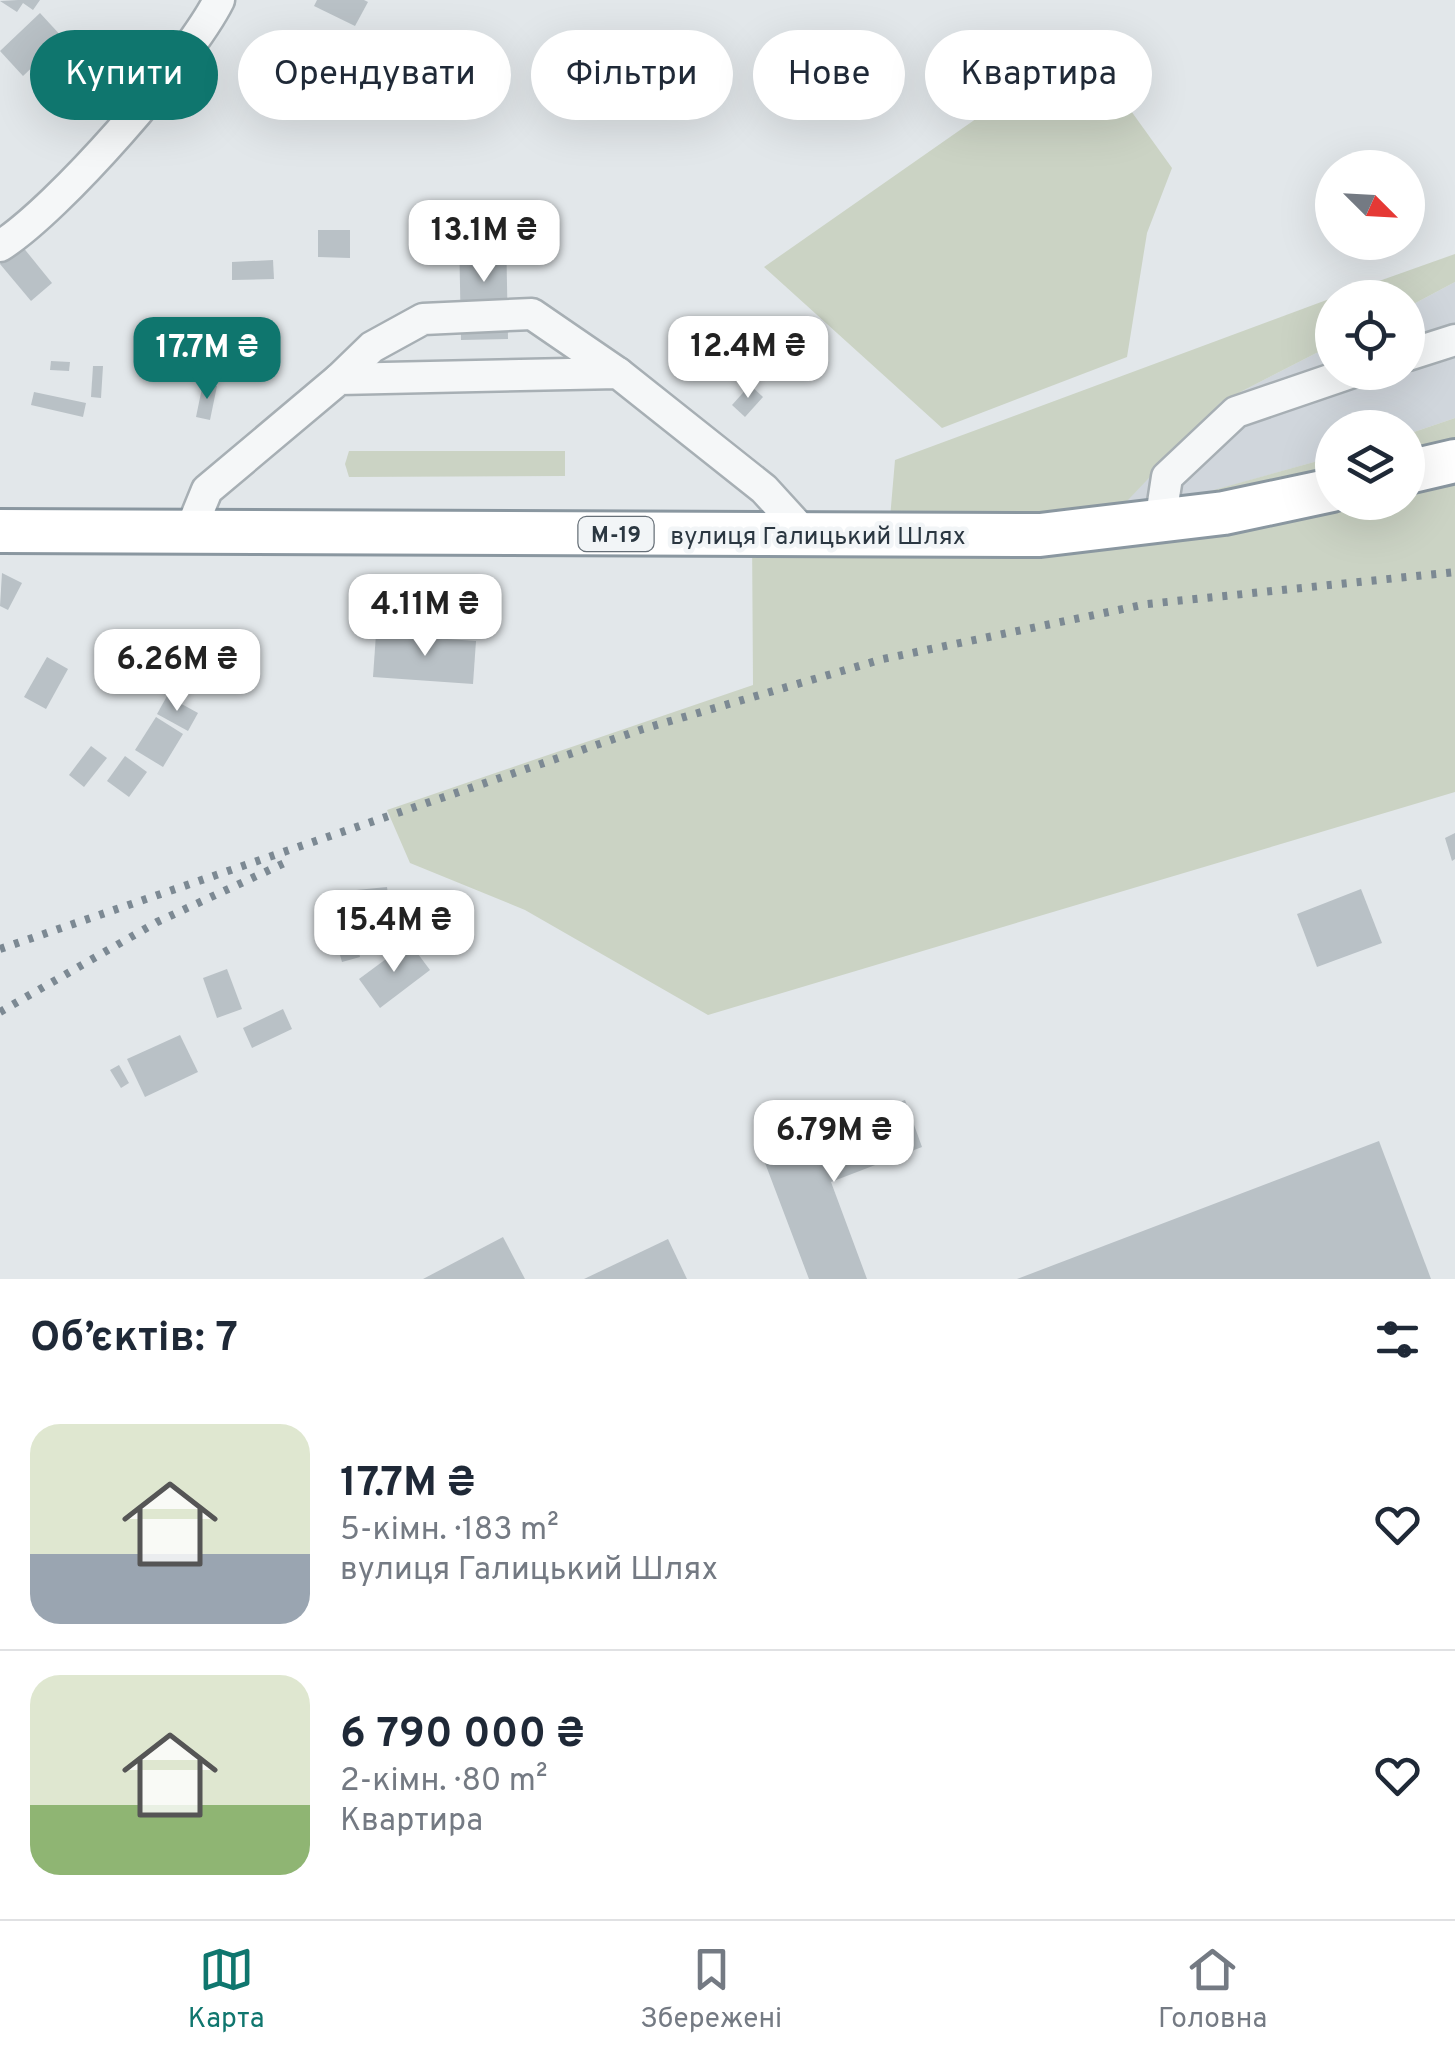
<!DOCTYPE html>
<html lang="uk">
<meta charset="utf-8">
<style>
:root{--surface:#fff;--page:#f2f2f3;--text:#1f2937;--muted:#747a83;--line:#e0e1e3;--accent:#0f766e}
body{margin:0;font-family:Overpass,sans-serif;background:var(--page);color:var(--text);height:100vh;display:flex;flex-direction:column;font-size:38px;white-space:nowrap}
*{box-sizing:border-box;margin:0}
p{font-size:32px;color:var(--muted)}
.icon{flex:none;width:55px;height:55px;fill:none;stroke:currentColor;stroke-width:2;stroke-linecap:round;stroke-linejoin:round}
.map{position:relative;height:1279px;overflow:hidden}
.sheet{display:flex;flex-direction:column;background:var(--surface);flex:1}
.sheet>*{flex:none}
.banner{position:absolute;left:30px;top:30px;width:1395px;height:90px;display:flex;gap:20px}
.needle{width:65px;rotate:114deg}
.controls{position:absolute;left:1315px;top:150px;display:grid;gap:20px}
.controls a{display:grid;place-items:center;width:110px;height:110px;border-radius:50%;background:var(--surface);box-shadow:0 10px 40px #0002;font-size:50px}
.price{position:absolute;translate:-50% -85px;padding:0 22px;border-radius:20px;background:#fff;color:#222;font-size:32px;line-height:65px;filter:drop-shadow(0 2px 5px #0008)}
.price::after{content:'';position:absolute;left:50%;top:60px;width:30px;height:22px;margin-left:-15px;background:inherit;clip-path:polygon(0 0,100% 0,50% 100%)}
.price.selected{background:var(--accent);color:#fff}
ul{padding:0;list-style:none}
li{display:flex;align-items:center;gap:30px;height:250px;padding:0 30px}
li+li{border-top:2px solid var(--line)}
li span{display:grid;place-items:center;flex:none;width:280px;height:200px;border-radius:30px;color:#555}
li>.icon{margin-inline-start:auto}
span .icon{width:120px;height:120px;fill:#fffc;stroke-width:1}
li b{font-size:42px}
h2{display:flex;justify-content:space-between;align-items:center;height:120px;padding:0 30px;font-size:42px}
.chip{padding:0 35px;border-radius:45px;background:var(--surface);box-shadow:0 10px 40px #0002;font-size:35px;line-height:90px}
.chip.selected{background:var(--accent);color:#fff}
.menu{display:flex;justify-content:space-around;align-items:center;height:140px;border-top:2px solid var(--line);background:var(--surface);font-size:28px;color:var(--muted)}
.menu a{display:grid;justify-items:center;gap:5px}
.menu .selected{color:var(--accent)}
.map>svg:first-child{display:block}
</style>
<div class="map">
<svg width="1455" height="1279" viewBox="0 0 1455 1279">
<rect width="100%" height="100%" fill="#e2e7ea"/>
<polygon fill="#d0d6dc" points="1455,282 1455,418 1408,434 1408,428 1332,428 1332,457 1108,520 1221,402 1332,345 1332,372 1408,372 1408,307"/>
<g fill="#cbd3c4">
<polygon points="1083,44 1172,168 1147,233 1127,357 942,428 764,267"/>
<polygon points="1455,254 1455,282 1408,307 1408,298 1334,297"/>
<polygon points="1332,298 1332,345 1221,402 1110,519 1332,457 1332,502 1408,502 1408,434 1455,418 1455,792 708,1015 525,910 410,863 387,810 753,685 752,533 889,530 895,460"/>
<polygon points="349,451 565,451 565,476 349,477 345,464"/>
</g>
<g fill="#b9c1c6">
<polygon points="18,0 40,0 33,10 23,3 17,12 0,1"/>
<polygon points="317,0 364,0 368,2 355,26 314,6"/>
<polygon points="40,13 63,38 23,76 0,51"/>
<polygon points="71,66 84,75 67,101 53,92"/>
<polygon points="101,72 118,84 94,116 78,103"/>
<polygon points="318,230 350,230 350,258 318,257"/>
<polygon points="506,230 508,339 461,340 459,231"/>
<polygon points="22,246 52,283 31,301 0,264"/>
<polygon points="273,260 274,279 232,280 232,262"/>
<polygon points="208,342 231,342 231,369 208,368"/>
<polygon points="694,342 702,350 692,361 683,354"/>
<polygon points="51,361 70,362 69,371 50,370"/>
<polygon points="93,366 103,366 101,398 91,397"/>
<polygon points="203,383 217,386 210,420 196,417"/>
<polygon points="750,385 763,397 745,417 732,405"/>
<polygon points="34,392 86,403 83,417 31,405"/>
<polygon points="2,573 22,583 8,610 0,606"/>
<polygon points="376,634 476,641 473,684 373,677"/>
<polygon points="47,657 68,669 46,709 24,697"/>
<polygon points="167,696 198,713 188,731 157,714"/>
<polygon points="156,717 183,734 163,767 135,750"/>
<polygon points="91,746 107,758 84,787 69,775"/>
<polygon points="125,756 147,772 129,797 107,781"/>
<polygon points="1455,833 1455,859 1452,861 1445,838"/>
<polygon points="387,887 391,921 340,927 336,892"/>
<polygon points="1361,889 1382,943 1317,967 1297,914"/>
<polygon points="353,928 360,957 342,962 334,934"/>
<polygon points="409,942 430,970 380,1008 359,979"/>
<polygon points="227,969 242,1009 217,1018 203,978"/>
<polygon points="283,1009 292,1029 252,1048 243,1028"/>
<polygon points="180,1035 198,1072 145,1097 127,1059"/>
<polygon points="119,1065 129,1083 121,1088 110,1070"/>
<polygon points="905,1100 922,1147 831,1182 867,1279 809,1279 762,1155"/>
<polygon points="1379,1141 1431,1279 1017,1279"/>
<polygon points="503,1237 525,1279 423,1279"/>
<polygon points="668,1239 687,1279 584,1279"/>
</g>
<g fill="none" stroke-linecap="round" stroke-linejoin="round">
<g stroke="#a7afb4" stroke-width="35">
<g id="minor">
<path d="M0,246c57,-35 189,-186 219,-246"/>
<polyline points="1408,355 1455,340"/>
<polyline points="339,379 372,347 423,319 532,314 618,373"/>
<polyline points="1160,523 1167,477 1236,412 1353,372"/>
<polyline points="191,529 207,490 339,379 618,373 764,489 807,536"/>
</g>
</g>
<g stroke="#8a97a0" stroke-width="48">
<g id="highway">
<polyline points="1408,472 1455,461"/>
<polyline points="0,531 1040,535 1224,513 1332,490"/>
</g>
</g>
<use href="#minor" stroke="#f5f7f8" stroke-width="30"/>
<use href="#highway" stroke="#fff" stroke-width="42"/>
<g stroke="#7c8993" stroke-width="8" stroke-dasharray="5 10" stroke-linecap="butt">
<polyline points="0,949 643,729 883,659 1147,604 1455,572"/>
<polyline points="0,1012 157,922 291,860"/>
</g>
</g>
<g text-anchor="middle" stroke-width="9" stroke-linejoin="round" paint-order="stroke">
<rect fill="#f2f5f7" stroke="#677078" stroke-width="2.5" x="578.5" y="517" width="75" height="34" rx="8"/>
<g font-size="22" font-weight="bold" fill="#2b3741">
<text x="616" y="542">М-19</text>
</g>
<g font-size="25" fill="#2b3741" stroke="#f2f5f7">
<text x="818" y="544">вулиця Галицький Шлях</text>
</g>
</g>
</svg>
<div class="controls">
<a><svg class="needle" viewBox="-14 -14 28 28"><path d="M0-13l5 13h-10z" fill="#e53935"/><path d="M0 13l5-13h-10z" fill="#747a83"/></svg></a>
<a><svg class="icon" aria-label="locate" viewBox="0 0 24 24"><circle cx="12" cy="12" r="6"/><path d="M12 2v4M12 18v4M2 12h4M18 12h4"/></svg></a>
<a><svg class="icon" aria-label="layers" viewBox="0 0 24 24"><path d="M12 4l9 5-9 5-9-5zM3 14l9 5 9-5"/></svg></a>
</div>
<b class="price" style="left:484px;top:285px">13.1M ₴</b>
<b class="price" style="left:748px;top:401px">12.4M ₴</b>
<b class="price selected" style="left:207px;top:402px">17.7M ₴</b>
<b class="price" style="left:425px;top:659px">4.11M ₴</b>
<b class="price" style="left:177px;top:714px">6.26M ₴</b>
<b class="price" style="left:394px;top:975px">15.4M ₴</b>
<b class="price" style="left:834px;top:1185px">6.79M ₴</b>
<div class="banner">
<a class="chip selected">Купити</a>
<a class="chip">Орендувати</a>
<a class="chip">Фільтри</a>
<a class="chip">Нове</a>
<a class="chip">Квартира</a>
</div>
</div>
<section class="sheet">
<h2>Об’єктів: 7<svg class="icon" aria-label="filters" viewBox="0 0 24 24"><path d="M4 7h16M4 17h16"/><circle cx="9" cy="7" r="2"/><circle cx="15" cy="17" r="2"/></svg></h2>
<ul>
<li><span style="background:linear-gradient(#dfe7d0 65%,#9aa5b1 0)"><svg class="icon" aria-label="home" viewBox="0 0 24 24"><path d="M3 11l9-7 9 7M6 9v11h12V9"/></svg></span><div><b>17.7M ₴</b><p>5-кімн. · 183 m²</p><p>вулиця Галицький Шлях</p></div><svg class="icon" aria-label="heart" viewBox="0 0 24 24"><path d="M12 20l-8-8c-3-5 5-10 8-4 3-6 11-1 8 4z"/></svg></li>
<li><span style="background:linear-gradient(#dfe7d0 65%,#8fb573 0)"><svg class="icon" aria-label="home" viewBox="0 0 24 24"><path d="M3 11l9-7 9 7M6 9v11h12V9"/></svg></span><div><b>6 790 000 ₴</b><p>2-кімн. · 80 m²</p><p>Квартира</p></div><svg class="icon" aria-label="heart" viewBox="0 0 24 24"><path d="M12 20l-8-8c-3-5 5-10 8-4 3-6 11-1 8 4z"/></svg></li>
</ul>
</section>
<nav class="menu">
<a class="selected"><svg class="icon" aria-label="map" viewBox="0 0 24 24"><path d="M3 6l6-2 6 2 6-2v14l-6 2-6-2-6 2zM9 4v14M15 6v14"/></svg>Карта</a>
<a><svg class="icon" aria-label="saved" viewBox="0 0 24 24"><path d="M7 4h10v16l-5-4-5 4z"/></svg>Збережені</a>
<a><svg class="icon" aria-label="home" viewBox="0 0 24 24"><path d="M3 11l9-7 9 7M6 9v11h12V9"/></svg>Головна</a>
</nav>
